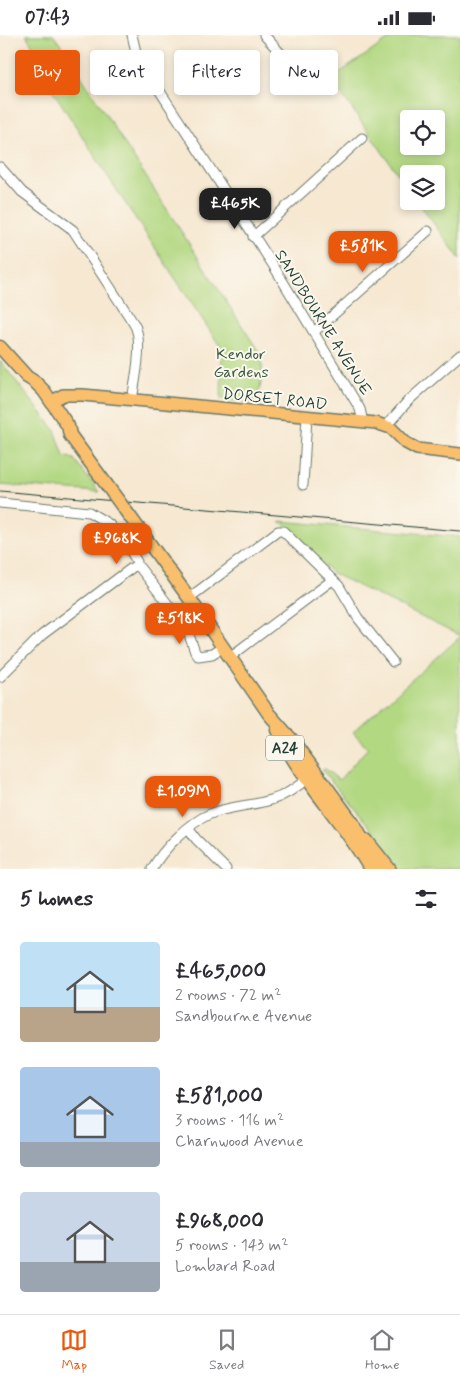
<!DOCTYPE html>
<meta charset="utf-8">
<style>
:root{--surface:#fff;--page:#f2f2f3;--text:#2b2b33;--muted:#7c7c81;--line:#e1e1e2;--accent:#ea580c}
body{margin:0;font-family:Mynerve,sans-serif;background:var(--page);color:var(--text);height:100vh;display:flex;flex-direction:column;font-size:19px;white-space:nowrap}
*{box-sizing:border-box;margin:0}
p{font-size:16px;color:var(--muted)}
.icon{flex:none;width:28px;height:28px;fill:none;stroke:currentColor;stroke-width:2;stroke-linecap:round;stroke-linejoin:round}
.map{position:relative;height:834px;overflow:hidden}
.drawer{display:flex;flex-direction:column;background:var(--surface);flex:1}
.drawer>*{flex:none}
.guide{position:absolute;left:15px;top:15px;width:430px;height:45px;display:flex;gap:10px}
.buttons{position:absolute;left:400px;top:75px;display:grid;gap:10px}
.buttons a{display:grid;place-items:center;width:45px;height:45px;border-radius:5px;background:var(--surface);box-shadow:0 2px 8px #0003;font-size:25px}
.price{position:absolute;translate:-50% -42px;padding:0 11px;border-radius:10px;background:var(--accent);color:#fff;font-size:16px;line-height:32px;filter:drop-shadow(0 1px 2px #0008)}
.price::after{content:'';position:absolute;left:50%;top:30px;width:15px;height:11px;margin-left:-8px;background:inherit;clip-path:polygon(0 0,100% 0,50% 100%)}
.price.on{background:#222;color:#fff}
ul{padding:0;list-style:none}
li{display:flex;align-items:center;gap:15px;height:125px;padding:0 20px}
li span{display:grid;place-items:center;flex:none;width:140px;height:100px;border-radius:5px;color:#555}
li>.icon{margin-inline-start:auto}
span .icon{width:60px;height:60px;fill:#fffc;stroke-width:1}
li b{font-size:21px}
h2{display:flex;justify-content:space-between;align-items:center;height:60px;padding:0 20px;font-size:21px}
.tag{padding:0 18px;border-radius:5px;background:var(--surface);box-shadow:0 2px 8px #0003;font-size:18px;line-height:45px}
.tag.on{background:var(--accent);color:#fff}
.status{display:flex;justify-content:space-between;align-items:center;height:35px;padding:0 25px;background:var(--surface);direction:ltr}
.status svg{height:14px;fill:currentColor}
.menu{display:flex;justify-content:space-around;align-items:center;height:70px;border-top:1px solid var(--line);background:var(--surface);font-size:14px;color:var(--muted)}
.menu a{display:grid;justify-items:center;gap:2px}
.menu .on{color:var(--accent)}
.map>svg:first-child{display:block}
</style>
<div class="status"><b>07:43</b><svg viewBox="0 0 49 12"><path d="M0 12V9h3v3zM5 12V6h3v6zM10 12V3h3v9zM15 12V0h3v12zM26 1h20v11H26zM47 4h2v5h-2z"/></svg></div>
<div class="map">
<svg width="460" height="834" viewBox="0 0 460 834">
<rect width="100%" height="100%" fill="#fbf7ec"/>
<filter id="ink" filterUnits="userSpaceOnUse"><feTurbulence type="fractalNoise" baseFrequency=".02" numOctaves="2"/><feDisplacementMap in="SourceGraphic" scale="10" xChannelSelector="R" yChannelSelector="G"/><feConvolveMatrix kernelMatrix="1 2 1 2 8 2 1 2 1" color-interpolation-filters="sRGB"/></filter>
<filter id="wash" filterUnits="userSpaceOnUse"><feTurbulence type="fractalNoise" baseFrequency=".0096" numOctaves="4" result="noise"/><feDisplacementMap in="SourceGraphic" scale="20" xChannelSelector="R" yChannelSelector="G"/><feGaussianBlur stdDeviation="1.12" result="paint"/><feColorMatrix in="noise" values="0 0 0 0 0 0 0 0 0 0 0 0 0 0 0 0 0 1.4 0 .05"/><feComposite in="paint" operator="in"/></filter>
<g filter="url(#wash)">
<rect width="100%" height="100%" fill="#f6e8d1"/>
<g fill="#b2d882" stroke="#688a5b" fill-rule="evenodd">
<path d="M26,0h27l8,10 198,307c7,15 1,35 -2,51l-36,-4 1,-50 -102,-154 -81,-126 6,-4z"/>
<path d="M395,0h65v224l-43,-58h19v-27h-27v16l-61,-87 -19,-23zM409,84h27v27h-27z"/>
<polygon points="0,326 55,395 64,421 74,424 99,457 0,450"/>
<polygon points="280,486 460,502 460,601 332,538"/>
<polygon points="460,602 460,834 401,834 374,797 322,735 324,733 339,745 368,713 353,697"/>
</g>
</g>
<g filter="url(#ink)">
<g fill="none" stroke-linecap="round" stroke-linejoin="round">
<g stroke="#6a796b" stroke-width="11">
<g id="minor">
<polyline points="132,0 137,21 273,230 360,374 363,387"/>
<polyline points="264,0 294,33 322,53"/>
<path d="M0,132l22,25 51,38 61,94c10,16 1,57 -2,76"/>
<polyline points="253,202 362,103"/>
<polyline points="314,297 428,196"/>
<polyline points="386,391 408,366 460,320"/>
<polyline points="303,450 307,382"/>
<polyline points="0,468 89,477 109,489 132,518 137,527 137,531"/>
<polyline points="137,531 140,533 187,594 195,617 198,621 212,619 223,612"/>
<polyline points="189,563 278,496 283,496 339,551 358,583 393,627"/>
<polyline points="230,622 331,546"/>
<polyline points="0,642 42,600 133,532 137,531"/>
<polyline points="189,794 196,804 226,834"/>
<path d="M152,834c11,-20 37,-46 58,-55 19,-8 41,-8 61,-14 14,-4 28,-14 39,-24"/>
</g>
</g>
<g stroke="#6a796b" stroke-width="14">
<g id="major">
<polyline points="51,367 63,360 83,360 376,388 391,393 406,408 417,414 460,419"/>
<polyline points="367,805 390,834"/>
</g>
</g>
<g stroke="#6a796b" stroke-width="15">
<g id="highway">
<polyline points="0,312 27,342 35,347 44,356 68,391 70,400 106,449"/>
<polyline points="128,479 189,563 269,679 292,705 353,788 380,834"/>
<path d="M277,695c24,51 66,90 93,139"/>
</g>
</g>
<use href="#minor" stroke="#fff" stroke-width="9"/>
<use href="#major" stroke="#f9bf6d" stroke-width="11"/>
<use href="#highway" stroke="#f9bf6d" stroke-width="12"/>
<polyline stroke="#1f3d34" stroke-width="1" points="0,456 460,496"/>
<g stroke="#6a796b" stroke-width="15" stroke-linecap="butt">
<polyline id="highway-bridge" points="106,449 128,479"/>
</g>
<use href="#highway-bridge" stroke="#f9bf6d" stroke-width="12"/>
</g>
</g>
<g text-anchor="middle" stroke-width="4" stroke-linejoin="round" paint-order="stroke">
<rect fill="#fbf7ec" stroke="#61756b" stroke-width="1" x="266" y="700.5" width="38" height="25" rx="4"/>
<g font-size="15" font-weight="bold" fill="#1f3d34">
<text x="285" y="718">A24</text>
</g>
<g font-size="16" fill="#1f3d34" stroke="#fbf7ec">
<text transform="translate(324 287) rotate(58)" y="6">SANDBOURNE AVENUE</text>
<text transform="translate(275 363) rotate(6)" y="6">DORSET ROAD</text>
</g>
<g font-size="16" fill="#3c5c44" stroke="#fbf7ec">
<text x="241" y="324">Kendor<tspan x="241" dy="18">Gardens</tspan></text>
</g>
</g>
</svg>
<div class="buttons">
<a><svg class="icon" aria-label="locate" viewBox="0 0 24 24"><circle cx="12" cy="12" r="6"/><path d="M12 2v4M12 18v4M2 12h4M18 12h4"/></svg></a>
<a><svg class="icon" aria-label="layers" viewBox="0 0 24 24"><path d="M12 4l9 5-9 5-9-5zM3 14l9 5 9-5"/></svg></a>
</div>
<b class="price on" style="left:235px;top:195px">£465K</b>
<b class="price" style="left:363px;top:238px">£581K</b>
<b class="price" style="left:117px;top:530px">£968K</b>
<b class="price" style="left:180px;top:610px">£518K</b>
<b class="price" style="left:183px;top:783px">£1.09M</b>
<div class="guide">
<a class="tag on">Buy</a>
<a class="tag">Rent</a>
<a class="tag">Filters</a>
<a class="tag">New</a>
</div>
</div>
<section class="drawer">
<h2>5 homes<svg class="icon" aria-label="filters" viewBox="0 0 24 24"><path d="M4 7h16M4 17h16"/><circle cx="9" cy="7" r="2"/><circle cx="15" cy="17" r="2"/></svg></h2>
<ul>
<li><span style="background:linear-gradient(#bfe0f5 65%,#b9a48a 0)"><svg class="icon" aria-label="home" viewBox="0 0 24 24"><path d="M3 11l9-7 9 7M6 9v11h12V9"/></svg></span><div><b>£465,000</b><p>2 rooms · 72 m²</p><p>Sandbourne Avenue</p></div></li>
<li><span style="background:linear-gradient(#a9c7e8 75%,#9aa5b1 0)"><svg class="icon" aria-label="home" viewBox="0 0 24 24"><path d="M3 11l9-7 9 7M6 9v11h12V9"/></svg></span><div><b>£581,000</b><p>3 rooms · 116 m²</p><p>Charnwood Avenue</p></div></li>
<li><span style="background:linear-gradient(#c9d6e8 70%,#9aa5b1 0)"><svg class="icon" aria-label="home" viewBox="0 0 24 24"><path d="M3 11l9-7 9 7M6 9v11h12V9"/></svg></span><div><b>£968,000</b><p>5 rooms · 143 m²</p><p>Lombard Road</p></div></li>
</ul>
</section>
<nav class="menu">
<a class="on"><svg class="icon" aria-label="map" viewBox="0 0 24 24"><path d="M3 6l6-2 6 2 6-2v14l-6 2-6-2-6 2zM9 4v14M15 6v14"/></svg>Map</a>
<a><svg class="icon" aria-label="saved" viewBox="0 0 24 24"><path d="M7 4h10v16l-5-4-5 4z"/></svg>Saved</a>
<a><svg class="icon" aria-label="home" viewBox="0 0 24 24"><path d="M3 11l9-7 9 7M6 9v11h12V9"/></svg>Home</a>
</nav>
